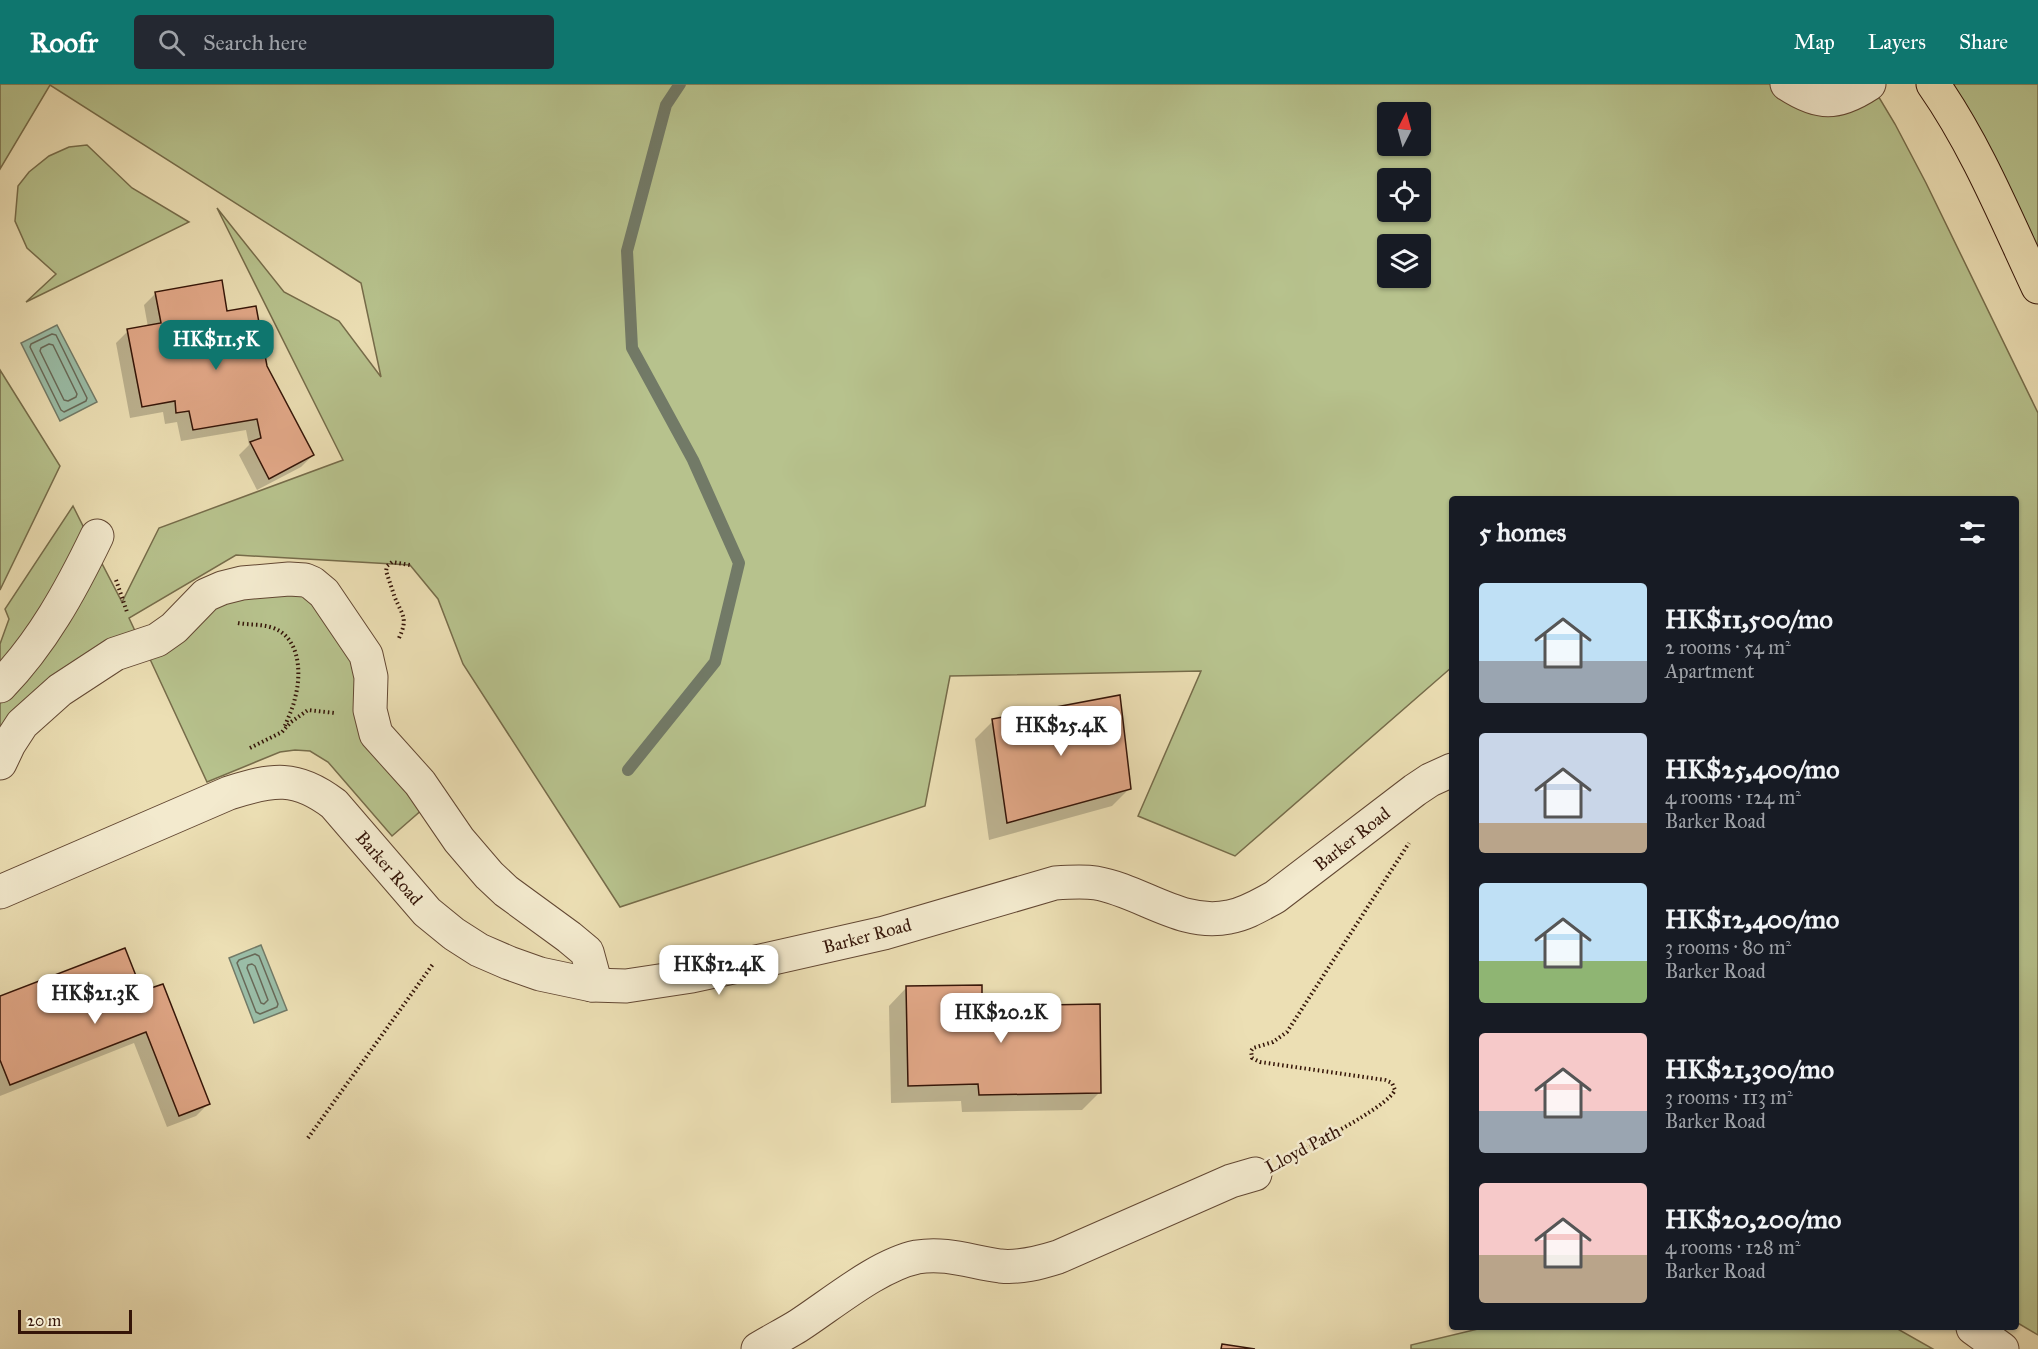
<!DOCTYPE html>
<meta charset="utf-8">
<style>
:root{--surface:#171b24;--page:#242831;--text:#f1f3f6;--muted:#9ea1a6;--accent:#0f766e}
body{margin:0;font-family:"IM FELL Great Primer",serif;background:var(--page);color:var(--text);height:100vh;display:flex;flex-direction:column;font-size:22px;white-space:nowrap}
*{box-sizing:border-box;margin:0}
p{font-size:20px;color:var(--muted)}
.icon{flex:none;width:33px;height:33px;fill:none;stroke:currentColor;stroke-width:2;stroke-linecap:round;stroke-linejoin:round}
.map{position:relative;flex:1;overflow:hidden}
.side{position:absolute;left:1449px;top:412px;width:570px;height:834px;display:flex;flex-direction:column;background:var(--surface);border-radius:6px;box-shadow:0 2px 4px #0004}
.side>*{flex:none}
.needle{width:39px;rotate:6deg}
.buttons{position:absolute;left:1377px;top:18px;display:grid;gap:12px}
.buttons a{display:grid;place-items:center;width:54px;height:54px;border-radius:6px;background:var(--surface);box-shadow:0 2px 4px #0004;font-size:30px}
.scale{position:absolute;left:18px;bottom:15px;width:114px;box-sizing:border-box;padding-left:6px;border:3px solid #351508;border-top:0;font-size:16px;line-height:21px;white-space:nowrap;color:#351508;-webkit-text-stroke:4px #f3eace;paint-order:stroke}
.price{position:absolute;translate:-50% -51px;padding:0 14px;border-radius:12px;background:#fff;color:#222;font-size:20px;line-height:39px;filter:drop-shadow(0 2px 3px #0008)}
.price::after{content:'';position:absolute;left:50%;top:36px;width:18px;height:14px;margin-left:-9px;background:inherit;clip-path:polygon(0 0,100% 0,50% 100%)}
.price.current{background:var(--accent);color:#fff}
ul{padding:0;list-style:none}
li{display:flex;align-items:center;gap:18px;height:150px;padding:0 30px}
li span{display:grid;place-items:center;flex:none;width:168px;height:120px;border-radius:6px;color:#555}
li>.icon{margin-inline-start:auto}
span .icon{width:72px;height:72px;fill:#fffc;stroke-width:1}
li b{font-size:26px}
h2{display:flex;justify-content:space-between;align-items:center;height:72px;padding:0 30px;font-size:26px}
header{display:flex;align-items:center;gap:36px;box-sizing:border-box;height:84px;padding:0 30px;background:var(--accent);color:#fff}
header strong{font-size:28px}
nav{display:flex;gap:33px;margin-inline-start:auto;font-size:21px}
.search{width:420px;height:54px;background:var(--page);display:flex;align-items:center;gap:15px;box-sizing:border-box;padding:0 21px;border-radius:6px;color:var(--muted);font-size:22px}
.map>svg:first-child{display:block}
</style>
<header>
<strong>Roofr</strong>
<div class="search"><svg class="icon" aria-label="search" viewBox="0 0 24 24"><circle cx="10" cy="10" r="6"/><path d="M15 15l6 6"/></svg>Search here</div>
<nav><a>Map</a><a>Layers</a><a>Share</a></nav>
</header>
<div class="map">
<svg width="2038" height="1265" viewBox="0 0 2038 1265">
<rect width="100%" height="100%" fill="#ecdfb4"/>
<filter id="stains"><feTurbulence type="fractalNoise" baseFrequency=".00333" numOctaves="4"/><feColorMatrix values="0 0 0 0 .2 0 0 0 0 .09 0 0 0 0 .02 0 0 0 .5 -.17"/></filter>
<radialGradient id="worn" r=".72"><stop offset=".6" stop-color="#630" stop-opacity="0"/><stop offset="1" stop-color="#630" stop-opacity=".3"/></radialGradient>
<g fill="#b7c28d" stroke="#766c4a" stroke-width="1.5" fill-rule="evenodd">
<path d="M0,0h1871l24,40 31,59 112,230v922l-22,-13v-822h-564v167l-217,189 -97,-40 63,-145 -251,5 -25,130 -305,101 -157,-243 -25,-65 -28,-34 -174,-10 -107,63 7,15 -136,103v-35l98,-145 24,46 37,-74 184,-68 -126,-252 67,84 55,29 42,56 -20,-94 -311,-198 -50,84zM1388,28h32v34h-32zM1388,94h32v34h-32zM1388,160h32v34h-32z"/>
<polygon points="1947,0 2038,0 2038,180"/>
<polygon points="87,61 132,104 189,138 26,218 56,190 27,164 15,137 18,102 29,88 49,72 69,63"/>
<polygon points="0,286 60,382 0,506"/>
<polygon points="73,422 87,450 0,590 0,560 9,535 5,525"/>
<polygon points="273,507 312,512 358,580 424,724 392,752 328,678 310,667 295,666 280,668 207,698 149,573 214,517"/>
<polygon points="1482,1244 1896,1244 1933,1265 1411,1265 1411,1261"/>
</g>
<g fill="#9abda7" stroke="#727a67" stroke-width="1.5">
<polygon points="57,241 97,318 60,337 21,259"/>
<polygon points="261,861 287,926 254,939 229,874"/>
</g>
<g fill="#0003">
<polygon points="156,209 226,229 266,283 313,371 301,383 257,406 239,371 249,361 246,346 181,357 177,338 165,340 163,328 130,334 116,259 128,247 148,243 144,221"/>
<polygon points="993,637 1130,704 1112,722 989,756 975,655"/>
<polygon points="906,904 981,924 1100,1008 1082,1026 962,1028 961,1017 891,1019 889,922"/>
<polygon points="141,909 208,1020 196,1032 167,1043 134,959 0,1012 0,914"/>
</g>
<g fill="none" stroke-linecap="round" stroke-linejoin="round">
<g stroke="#686958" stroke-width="1.5">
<polygon points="52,250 56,251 87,314 86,317 64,328 61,326 30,263 31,260"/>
<polygon points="49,260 53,261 77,310 76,313 68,317 64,316 40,267 41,264"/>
<polygon points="255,870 259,872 278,920 277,923 260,930 256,928 237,879 239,876"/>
<polygon points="252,880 255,882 268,916 264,920 261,919 247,884 248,881"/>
</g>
<polyline stroke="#727a67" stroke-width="12" points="628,686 715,578 739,479 693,376 632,264 627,167 666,21 680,0"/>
</g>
<g fill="#e2a888" stroke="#351508" stroke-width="1.5">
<polygon points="222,196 227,227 256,222 267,282 314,371 269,395 250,358 261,354 257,335 193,346 189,327 176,329 175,317 142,323 127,245 161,239 155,208"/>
<polygon points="1120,611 1131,705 1007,739 992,635"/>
<polygon points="125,864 142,907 163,900 210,1020 179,1032 146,948 10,1001 0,976 0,912"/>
<polygon points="982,901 982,922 1100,920 1101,1009 979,1011 978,1000 908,1002 906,902"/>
<polygon points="1222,1260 1255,1265 1221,1265"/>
</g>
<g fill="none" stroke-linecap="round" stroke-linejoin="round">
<g stroke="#634833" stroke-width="35">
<g id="minor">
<path d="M1787,0c32,21 50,21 82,0"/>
<path d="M0,602c42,-43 71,-96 97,-150"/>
<polyline points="0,679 9,660 22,640 60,606 115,570 157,556 174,544 206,511 222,504 242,499 289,495 305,496 312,499 324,509 366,571 371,593 370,626 376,650 420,699 459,756 489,791 506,807 569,853 587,868 593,890 592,901"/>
<path d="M0,808l229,-99c44,-14 67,-18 105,11l93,108 27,22 25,16 30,13 31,11 52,11 34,1 66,-10 46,-10 146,-33 171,-50c14,-1 28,-2 41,0 46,8 85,44 133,34 17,-3 31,-12 46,-20l140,-107 15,-10 22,-10"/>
<polyline points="1973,1244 2002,1265"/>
<path d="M758,1265c13,-8 27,-15 40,-23 34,-22 80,-61 119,-69 29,-5 54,5 83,9 20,2 39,-3 58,-9l173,-76 24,-7"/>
</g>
</g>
<g stroke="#351508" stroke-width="35">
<path id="major" d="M1933,0c44,63 73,135 105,203"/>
</g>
<g stroke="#351508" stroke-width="4" stroke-dasharray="1.5 3" stroke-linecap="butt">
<polyline points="116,496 127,528"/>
<path d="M238,539c11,2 22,1 32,4 30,8 32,46 25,71 -2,10 -7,20 -11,30"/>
<path d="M399,554c9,-19 4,-22 -4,-40 -3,-9 -6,-18 -9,-27l1,-5 5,-4 18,3"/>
<polyline points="250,664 282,648 291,638 308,626 335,629"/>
<polyline points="308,1054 433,880"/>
<path d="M1286,1075c21,-12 101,-51 109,-69l-3,-7 -7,-3 -125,-18 -8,-4 -1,-7 2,-3 20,-6 14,-10 122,-189"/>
</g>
<use href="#minor" stroke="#f3eace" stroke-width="33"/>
<use href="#major" stroke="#ecdfb4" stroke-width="33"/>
</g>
<g text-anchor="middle" stroke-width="5" stroke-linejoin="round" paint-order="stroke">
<g font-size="18" fill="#351508" stroke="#f3eace">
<text transform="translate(1352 755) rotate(-38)" y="6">Barker Road</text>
<text transform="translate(389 784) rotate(49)" y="6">Barker Road</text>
<text transform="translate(867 852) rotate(-15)" y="6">Barker Road</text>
<text transform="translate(1303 1065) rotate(-28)" y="6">Lloyd Path</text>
</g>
</g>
<rect width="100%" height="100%" filter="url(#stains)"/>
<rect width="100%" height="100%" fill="url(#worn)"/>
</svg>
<div class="buttons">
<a><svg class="needle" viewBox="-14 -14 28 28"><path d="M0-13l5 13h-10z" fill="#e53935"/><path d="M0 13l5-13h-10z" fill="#9ea1a6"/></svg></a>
<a><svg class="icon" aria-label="locate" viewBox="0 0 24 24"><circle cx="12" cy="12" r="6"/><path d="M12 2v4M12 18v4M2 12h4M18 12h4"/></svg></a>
<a><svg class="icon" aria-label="layers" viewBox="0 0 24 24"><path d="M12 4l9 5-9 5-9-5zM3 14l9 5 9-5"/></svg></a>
</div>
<div class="scale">20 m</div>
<b class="price current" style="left:216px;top:287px">HK$11.5K</b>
<b class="price" style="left:1061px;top:673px">HK$25.4K</b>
<b class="price" style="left:719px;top:912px">HK$12.4K</b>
<b class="price" style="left:95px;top:941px">HK$21.3K</b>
<b class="price" style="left:1001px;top:960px">HK$20.2K</b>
<section class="side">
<h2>5 homes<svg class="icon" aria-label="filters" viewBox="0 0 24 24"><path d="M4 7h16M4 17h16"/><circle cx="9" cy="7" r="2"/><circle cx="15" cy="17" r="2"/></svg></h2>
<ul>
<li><span style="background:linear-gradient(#bfe0f5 65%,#9aa5b1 0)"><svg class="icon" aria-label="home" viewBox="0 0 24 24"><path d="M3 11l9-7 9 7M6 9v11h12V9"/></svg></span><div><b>HK$11,500/mo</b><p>2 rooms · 54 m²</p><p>Apartment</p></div></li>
<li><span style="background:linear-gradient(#c9d6e8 75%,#b9a48a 0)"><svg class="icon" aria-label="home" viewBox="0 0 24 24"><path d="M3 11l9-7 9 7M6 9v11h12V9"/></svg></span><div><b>HK$25,400/mo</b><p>4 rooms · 124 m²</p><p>Barker Road</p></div></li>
<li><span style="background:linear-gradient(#bfe0f5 65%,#8fb573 0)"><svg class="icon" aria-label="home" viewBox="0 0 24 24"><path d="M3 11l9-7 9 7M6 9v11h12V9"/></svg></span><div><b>HK$12,400/mo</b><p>3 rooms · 80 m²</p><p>Barker Road</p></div></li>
<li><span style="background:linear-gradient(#f6c9c9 65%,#9aa5b1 0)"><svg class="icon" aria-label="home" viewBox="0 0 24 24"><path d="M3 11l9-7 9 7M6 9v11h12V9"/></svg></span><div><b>HK$21,300/mo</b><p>3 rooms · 113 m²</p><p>Barker Road</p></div></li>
<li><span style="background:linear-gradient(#f6c9c9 60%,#b9a48a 0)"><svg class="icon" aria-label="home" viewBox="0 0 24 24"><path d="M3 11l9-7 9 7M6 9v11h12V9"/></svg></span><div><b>HK$20,200/mo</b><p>4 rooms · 128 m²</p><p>Barker Road</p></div></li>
</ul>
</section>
</div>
